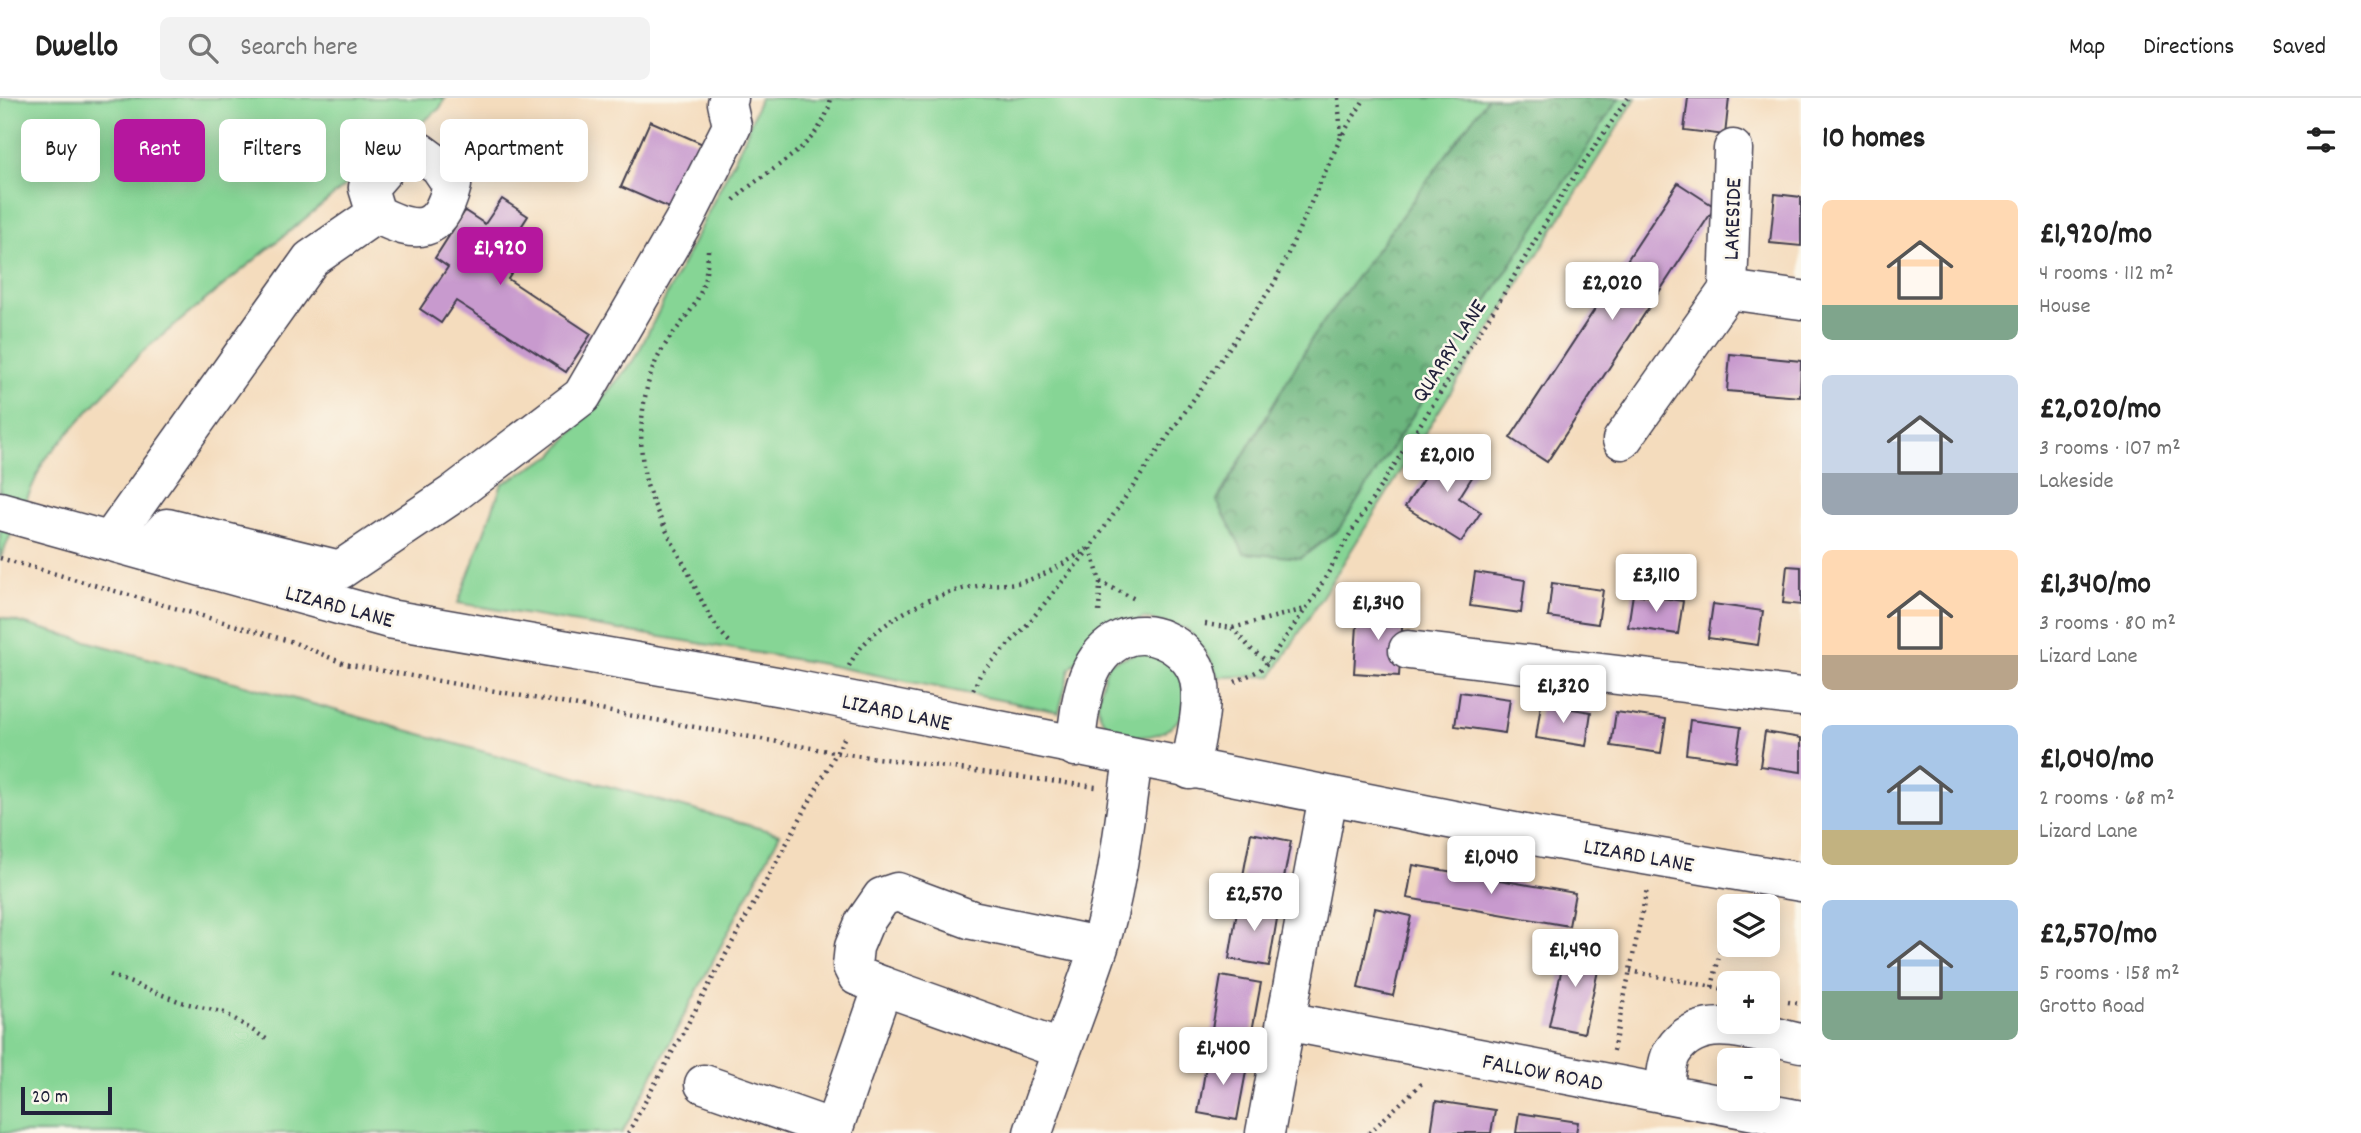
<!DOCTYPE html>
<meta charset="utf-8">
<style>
:root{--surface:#fff;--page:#f2f2f2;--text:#222;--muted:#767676;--line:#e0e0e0;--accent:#b5179e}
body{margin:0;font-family:Dekko,sans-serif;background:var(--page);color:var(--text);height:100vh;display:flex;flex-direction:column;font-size:26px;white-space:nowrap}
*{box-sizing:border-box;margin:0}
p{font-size:23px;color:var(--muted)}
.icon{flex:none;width:38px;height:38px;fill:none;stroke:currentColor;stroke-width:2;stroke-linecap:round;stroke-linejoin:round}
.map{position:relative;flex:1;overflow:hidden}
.sheet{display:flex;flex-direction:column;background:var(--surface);width:560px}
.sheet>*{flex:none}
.hud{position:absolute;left:21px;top:21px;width:665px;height:63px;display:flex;gap:14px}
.tools{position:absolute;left:1717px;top:796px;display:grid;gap:14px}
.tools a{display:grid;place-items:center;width:63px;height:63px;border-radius:10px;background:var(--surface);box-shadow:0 4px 18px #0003;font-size:35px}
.scale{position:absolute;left:21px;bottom:18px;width:91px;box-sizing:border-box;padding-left:7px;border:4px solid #22223b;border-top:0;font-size:19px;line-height:24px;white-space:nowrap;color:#22223b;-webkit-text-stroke:5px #fbf7ec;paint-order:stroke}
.price{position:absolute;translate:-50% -60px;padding:0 16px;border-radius:7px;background:#fff;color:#222;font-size:23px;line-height:46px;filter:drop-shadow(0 2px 4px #0008)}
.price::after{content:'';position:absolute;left:50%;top:42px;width:21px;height:16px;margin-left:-10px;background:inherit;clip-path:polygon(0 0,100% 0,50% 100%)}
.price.active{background:var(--accent);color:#fff}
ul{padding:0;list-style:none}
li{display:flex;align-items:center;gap:21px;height:175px;padding:0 21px}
li span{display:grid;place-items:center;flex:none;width:196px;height:140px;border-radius:10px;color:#555}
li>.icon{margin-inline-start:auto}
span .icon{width:84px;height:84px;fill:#fffc;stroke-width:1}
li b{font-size:30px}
h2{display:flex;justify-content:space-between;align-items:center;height:84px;padding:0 21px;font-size:30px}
.tag{padding:0 24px;border-radius:10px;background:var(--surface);box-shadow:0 4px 18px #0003;font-size:24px;line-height:63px}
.tag.active{background:var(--accent);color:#fff}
header{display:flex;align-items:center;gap:42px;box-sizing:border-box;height:98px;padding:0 35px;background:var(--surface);border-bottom:2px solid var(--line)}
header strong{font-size:33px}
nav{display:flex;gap:38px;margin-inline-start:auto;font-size:24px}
.search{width:490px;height:63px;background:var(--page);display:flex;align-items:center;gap:18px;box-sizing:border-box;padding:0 24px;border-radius:10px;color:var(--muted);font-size:26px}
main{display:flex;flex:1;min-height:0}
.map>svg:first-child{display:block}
</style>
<header>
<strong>Dwello</strong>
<div class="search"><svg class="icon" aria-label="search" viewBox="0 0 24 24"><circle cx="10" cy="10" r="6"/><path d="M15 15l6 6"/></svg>Search here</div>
<nav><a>Map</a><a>Directions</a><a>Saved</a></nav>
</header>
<main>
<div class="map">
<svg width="1801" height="1035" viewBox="0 0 1801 1035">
<defs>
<pattern id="forest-crowns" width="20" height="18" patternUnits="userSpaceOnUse" patternTransform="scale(1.75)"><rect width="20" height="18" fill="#6cb67e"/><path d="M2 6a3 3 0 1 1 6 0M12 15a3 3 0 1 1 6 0" fill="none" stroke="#589468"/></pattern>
</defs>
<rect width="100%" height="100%" fill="#fbf7ec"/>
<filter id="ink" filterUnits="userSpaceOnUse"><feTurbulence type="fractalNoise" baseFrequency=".0143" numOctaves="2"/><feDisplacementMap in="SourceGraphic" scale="14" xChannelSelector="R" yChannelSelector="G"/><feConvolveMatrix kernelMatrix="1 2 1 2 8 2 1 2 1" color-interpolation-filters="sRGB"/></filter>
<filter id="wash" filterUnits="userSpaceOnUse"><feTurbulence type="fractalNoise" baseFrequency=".00686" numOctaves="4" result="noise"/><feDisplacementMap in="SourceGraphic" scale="28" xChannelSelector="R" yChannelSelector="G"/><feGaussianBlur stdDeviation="1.57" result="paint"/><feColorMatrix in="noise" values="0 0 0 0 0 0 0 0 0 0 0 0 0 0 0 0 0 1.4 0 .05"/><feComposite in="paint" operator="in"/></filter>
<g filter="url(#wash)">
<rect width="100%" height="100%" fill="#f4dcbd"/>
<g fill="#86d595" stroke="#547c68" stroke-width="2">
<polygon points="0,0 445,0 440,10 142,254 44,362 0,461"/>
<polygon points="760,0 1488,0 1314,237 1217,402 1301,460 1339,431 1619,0 1636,0 1272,578 1218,579 1210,561 1187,531 1144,520 1098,540 1070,570 1059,614 817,565 458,505 502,386 553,357 634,263 744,42"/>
<polygon points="0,519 780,736 622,1035 0,1035"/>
<path d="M1148,551l35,26c0,9 2,18 2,27 -4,45 -82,46 -87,4 -1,-12 7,-31 10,-43z"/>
</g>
<polygon fill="url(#forest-crowns)" stroke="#476c5c" stroke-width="2" points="1488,0 1619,0 1339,431 1301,460 1244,455 1217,403 1314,237"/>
<g id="blocks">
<g fill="#c89ace">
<polygon points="1688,0 1729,0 1725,37 1684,32"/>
<polygon points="650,23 703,46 674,112 621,89"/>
<polygon points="1678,85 1715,109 1547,364 1510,340"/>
<polygon points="1775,96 1801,99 1801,148 1770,145"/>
<polygon points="502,101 528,118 512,143 527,152 508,181 591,236 566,274 456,203 441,225 420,211 448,169 435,160 465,113 485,126"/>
<polygon points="1730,256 1801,263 1800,299 1727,293"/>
<polygon points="1446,346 1479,368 1459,400 1481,414 1461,444 1405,409"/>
<polygon points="1787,468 1801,469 1801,507 1783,505"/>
<polygon points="1475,474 1525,482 1521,515 1470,508"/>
<polygon points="1552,485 1603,492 1598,526 1548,519"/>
<polygon points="1633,496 1683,503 1678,536 1628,529"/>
<polygon points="1713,506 1763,513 1758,547 1708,540"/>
<polygon points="1358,511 1403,514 1399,578 1354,575"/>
<polygon points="1460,594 1510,601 1505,635 1455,628"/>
<polygon points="1541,606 1591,614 1586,648 1536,640"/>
<polygon points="1616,614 1666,621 1661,655 1611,648"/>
<polygon points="1690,622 1741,629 1736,663 1686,656"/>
<polygon points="1765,634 1801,640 1801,674 1760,668"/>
<polygon points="1251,735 1291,743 1280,801 1240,794"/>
<polygon points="1413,767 1575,795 1569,828 1407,800"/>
<polygon points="1239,801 1279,809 1269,868 1229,861"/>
<polygon points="1375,810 1411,818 1393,898 1358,890"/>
<polygon points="1567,847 1602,855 1584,935 1549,928"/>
<polygon points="1221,878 1261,885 1250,944 1211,937"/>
<polygon points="1208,956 1248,963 1237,1022 1198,1015"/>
<polygon points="1436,1003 1495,1012 1491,1035 1431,1035"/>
<polygon points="1519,1015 1578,1024 1576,1035 1516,1035"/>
</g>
</g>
</g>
<g filter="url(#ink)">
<use href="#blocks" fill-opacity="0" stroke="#423e4e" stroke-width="2"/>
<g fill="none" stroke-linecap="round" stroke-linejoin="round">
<g stroke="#423e4e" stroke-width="41">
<g id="minor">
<polyline points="1728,192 1801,202"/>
<polyline points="1622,342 1728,192 1733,51"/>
<polyline points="0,413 389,521 782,589 1545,740 1801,784"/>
<path d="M110,443l201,-282 65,-45c41,21 64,21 76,-29l-13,-19 -19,-14 -26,6 -26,30 8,26"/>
<polyline points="146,453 167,430 340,472 453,396 582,298 686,119 732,28 727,5 729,0"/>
<polyline points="1408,552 1801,599"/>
<path d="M1075,649c6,-39 6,-89 47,-108 13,-6 29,-5 42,1 16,7 31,21 35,39 6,28 -5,63 -9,91"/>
<polyline points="883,888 857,878 852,868 854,849 864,825 882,799 897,794 972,822 1099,848"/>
<polyline points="1286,923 1801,1022"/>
<polyline points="704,986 833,1031"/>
<path d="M1664,996c2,-13 2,-33 9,-43 28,-43 88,-16 128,-8"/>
<polyline points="832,1035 883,888 1060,951"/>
<path d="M1033,1035c20,-63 45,-123 66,-186 19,-60 25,-126 34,-188"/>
<polyline points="1265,1035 1328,698"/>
</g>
</g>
<g stroke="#423e4e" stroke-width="4.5" stroke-dasharray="2 5" stroke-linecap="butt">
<polyline points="1338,0 1341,38"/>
<path d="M734,102c33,-33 88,-51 97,-102"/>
<path d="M708,152c-1,65 -35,69 -55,118 -14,37 -17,94 -1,131 10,26 25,51 38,77 11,23 21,49 41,67"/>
<polyline points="1091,450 1100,484 1099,517"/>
<polyline points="0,460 293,544 345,566 839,655 1096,689"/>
<polyline points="1100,484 1137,502"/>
<polyline points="1205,526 1232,530 1305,511"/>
<polyline points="1232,530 1251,551 1268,564"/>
<path d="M849,568c20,-42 83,-73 128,-80 15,-3 33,0 48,-5 22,-6 43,-20 62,-32"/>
<polyline points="1235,584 1260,572 1268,564 1315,498 1350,436 1500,202 1565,92 1628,0"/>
<polyline points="973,592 980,577 1026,528 1091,449 1275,184 1341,39 1365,0"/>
<polyline points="1630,873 1729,892"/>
<polyline points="110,877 181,904 225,915 268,942"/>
<polyline points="1712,889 1729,816"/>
<polyline points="1788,904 1801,906"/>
<polyline points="1613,953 1647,791"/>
<polyline points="628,1035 846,637"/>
<polyline points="1369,1035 1422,985"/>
</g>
<use href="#minor" stroke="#fff" stroke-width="38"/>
</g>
</g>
<g text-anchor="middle" stroke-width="5" stroke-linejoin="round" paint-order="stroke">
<g font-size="23" fill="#22223b" stroke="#fbf7ec">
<text transform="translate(1731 121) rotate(-88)" y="8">LAKESIDE</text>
<text transform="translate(1448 252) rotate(-57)" y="8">QUARRY LANE</text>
<text transform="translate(340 507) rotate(15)" y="8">LIZARD LANE</text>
<text transform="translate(897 613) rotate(12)" y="8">LIZARD LANE</text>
<text transform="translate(1639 756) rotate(10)" y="8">LIZARD LANE</text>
<text transform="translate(1543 973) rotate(11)" y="8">FALLOW ROAD</text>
</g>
</g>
</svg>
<div class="tools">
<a><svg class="icon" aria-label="layers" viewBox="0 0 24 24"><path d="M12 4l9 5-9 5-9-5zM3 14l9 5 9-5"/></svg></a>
<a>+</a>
<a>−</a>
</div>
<div class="scale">20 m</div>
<b class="price active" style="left:500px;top:189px">£1,920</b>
<b class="price" style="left:1612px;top:224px">£2,020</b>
<b class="price" style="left:1447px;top:396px">£2,010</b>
<b class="price" style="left:1656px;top:516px">£3,110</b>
<b class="price" style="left:1378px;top:544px">£1,340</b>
<b class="price" style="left:1563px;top:627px">£1,320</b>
<b class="price" style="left:1491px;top:798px">£1,040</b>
<b class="price" style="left:1254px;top:835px">£2,570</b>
<b class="price" style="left:1575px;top:891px">£1,490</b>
<b class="price" style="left:1223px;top:989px">£1,400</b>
<div class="hud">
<a class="tag">Buy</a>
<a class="tag active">Rent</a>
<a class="tag">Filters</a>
<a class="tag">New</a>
<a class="tag">Apartment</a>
</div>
</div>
<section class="sheet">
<h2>10 homes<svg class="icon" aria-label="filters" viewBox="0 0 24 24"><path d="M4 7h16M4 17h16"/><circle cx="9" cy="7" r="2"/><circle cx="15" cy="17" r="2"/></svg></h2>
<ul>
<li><span style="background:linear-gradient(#ffd9b3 75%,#7fa58c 0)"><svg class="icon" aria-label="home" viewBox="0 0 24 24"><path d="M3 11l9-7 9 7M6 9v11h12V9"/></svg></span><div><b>£1,920/mo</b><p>4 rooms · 112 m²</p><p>House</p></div></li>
<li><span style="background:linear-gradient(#c9d6e8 70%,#9aa5b1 0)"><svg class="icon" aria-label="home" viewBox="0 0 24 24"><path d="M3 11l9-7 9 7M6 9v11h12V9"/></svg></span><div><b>£2,020/mo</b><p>3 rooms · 107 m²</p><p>Lakeside</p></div></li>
<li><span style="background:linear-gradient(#ffd9b3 75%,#b9a48a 0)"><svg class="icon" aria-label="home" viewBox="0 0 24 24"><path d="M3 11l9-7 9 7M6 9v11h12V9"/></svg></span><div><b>£1,340/mo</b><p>3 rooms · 80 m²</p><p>Lizard Lane</p></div></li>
<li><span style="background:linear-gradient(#a9c7e8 75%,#c2b280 0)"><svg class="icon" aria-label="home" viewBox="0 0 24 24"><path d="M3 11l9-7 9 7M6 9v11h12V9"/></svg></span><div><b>£1,040/mo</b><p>2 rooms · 68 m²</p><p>Lizard Lane</p></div></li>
<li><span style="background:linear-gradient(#a9c7e8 65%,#7fa58c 0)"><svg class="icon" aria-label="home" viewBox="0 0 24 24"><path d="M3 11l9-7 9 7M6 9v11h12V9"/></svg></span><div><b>£2,570/mo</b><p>5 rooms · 158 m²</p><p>Grotto Road</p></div></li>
</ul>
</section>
</main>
